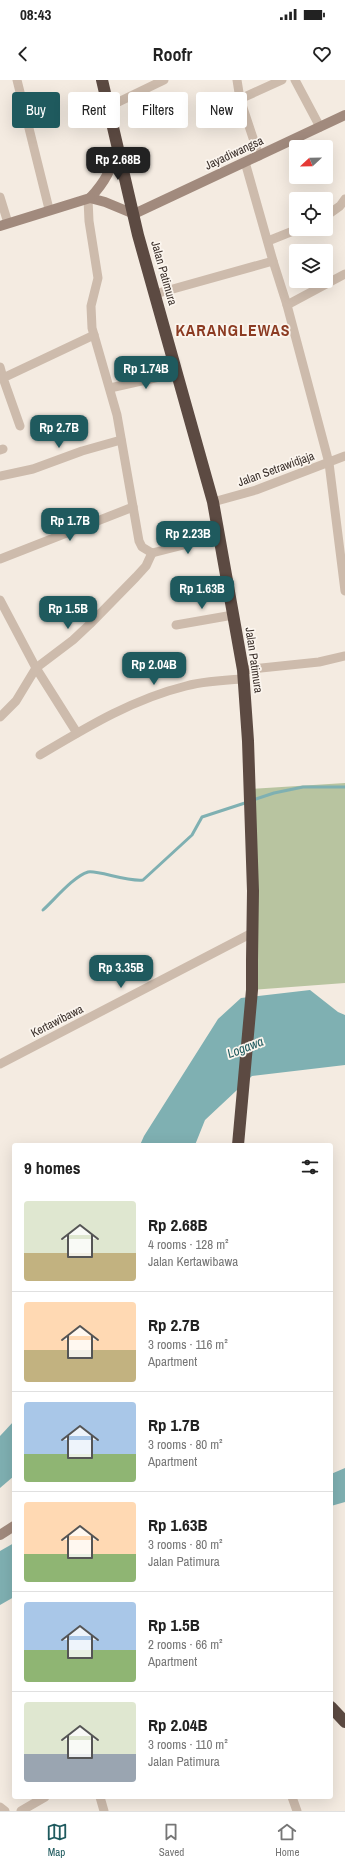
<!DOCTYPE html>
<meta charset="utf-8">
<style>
:root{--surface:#fff;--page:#f6f6f6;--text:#222;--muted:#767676;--line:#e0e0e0;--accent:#1f5a5e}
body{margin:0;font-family:"Archivo Narrow",sans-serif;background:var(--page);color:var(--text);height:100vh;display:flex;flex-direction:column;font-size:15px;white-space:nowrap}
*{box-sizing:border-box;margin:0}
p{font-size:13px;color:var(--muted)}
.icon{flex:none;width:22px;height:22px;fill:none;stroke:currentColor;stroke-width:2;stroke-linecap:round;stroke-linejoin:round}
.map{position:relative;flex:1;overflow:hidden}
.details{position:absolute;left:12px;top:1063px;width:321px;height:656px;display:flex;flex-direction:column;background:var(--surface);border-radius:4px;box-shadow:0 4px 16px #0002}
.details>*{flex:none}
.hud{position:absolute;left:12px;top:12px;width:321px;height:36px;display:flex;gap:8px}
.needle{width:26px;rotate:248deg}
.controls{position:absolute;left:289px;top:60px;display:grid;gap:8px}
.controls a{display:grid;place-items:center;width:44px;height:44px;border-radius:4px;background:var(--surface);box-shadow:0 4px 16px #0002;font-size:20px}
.price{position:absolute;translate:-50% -34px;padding:0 9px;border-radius:8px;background:var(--accent);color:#fff;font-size:13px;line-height:26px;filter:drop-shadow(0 1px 2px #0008)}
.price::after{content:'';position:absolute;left:50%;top:24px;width:12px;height:9px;margin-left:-6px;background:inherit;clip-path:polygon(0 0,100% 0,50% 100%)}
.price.active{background:#222;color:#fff}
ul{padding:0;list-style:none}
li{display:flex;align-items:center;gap:12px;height:100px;padding:0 12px}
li+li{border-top:1px solid var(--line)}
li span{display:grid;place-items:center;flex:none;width:112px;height:80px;border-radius:4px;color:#555}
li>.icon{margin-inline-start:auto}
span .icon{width:48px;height:48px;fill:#fffc;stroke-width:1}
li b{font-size:17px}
h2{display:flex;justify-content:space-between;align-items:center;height:48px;padding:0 12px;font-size:17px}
.pill{padding:0 14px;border-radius:4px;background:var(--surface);box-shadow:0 4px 16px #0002;font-size:14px;line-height:36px}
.pill.active{background:var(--accent);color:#fff}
.status{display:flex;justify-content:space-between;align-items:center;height:28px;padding:0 20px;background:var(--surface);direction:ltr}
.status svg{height:11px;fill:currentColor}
header{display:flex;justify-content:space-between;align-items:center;height:52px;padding:0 12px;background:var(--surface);font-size:18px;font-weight:700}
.tab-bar{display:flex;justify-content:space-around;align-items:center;height:56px;border-top:1px solid var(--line);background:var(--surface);font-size:11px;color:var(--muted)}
.tab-bar a{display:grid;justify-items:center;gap:2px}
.tab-bar .active{color:var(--accent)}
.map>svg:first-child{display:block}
</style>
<div class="status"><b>08:43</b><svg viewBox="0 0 49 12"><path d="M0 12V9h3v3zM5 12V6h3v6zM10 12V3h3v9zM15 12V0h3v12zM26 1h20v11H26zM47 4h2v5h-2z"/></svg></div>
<header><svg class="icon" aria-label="back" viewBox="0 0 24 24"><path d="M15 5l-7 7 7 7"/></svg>Roofr<svg class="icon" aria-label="heart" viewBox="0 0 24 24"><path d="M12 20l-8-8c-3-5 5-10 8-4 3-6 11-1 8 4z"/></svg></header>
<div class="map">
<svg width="345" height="1731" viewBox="0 0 345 1731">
<rect width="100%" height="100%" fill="#f4ebe1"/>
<polygon fill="#b8c4a0" points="345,703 345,903 252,910 252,709"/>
<g fill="#7fb0b2">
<polygon points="310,910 338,932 345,935 345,985 252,996 205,1040 195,1065 140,1065 144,1056 218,939 241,918"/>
<polygon points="14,1341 14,1396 0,1408 0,1356"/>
<polygon points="345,1388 345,1422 331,1426 331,1394"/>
<polygon points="14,1463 14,1517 0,1525 0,1471"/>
</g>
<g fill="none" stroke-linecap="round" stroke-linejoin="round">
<g stroke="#7fb0b2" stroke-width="3">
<polyline points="253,720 274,713 303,707 345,707"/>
<path d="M43,830c12,-11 31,-34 45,-38 10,-2 39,10 55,8l49,-45 10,-18 46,-15"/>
</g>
<g stroke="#cdbbac" stroke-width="9">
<polyline points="17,0 49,129"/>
<polyline points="237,0 240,19 259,76"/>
<polyline points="295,0 320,47"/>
<polyline points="240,19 282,0"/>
<polyline points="108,27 164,0"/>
<polyline points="245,82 273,181 287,225 329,383 345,511"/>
<polyline points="0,117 8,143"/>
<polyline points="88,119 89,141 98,198 91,226 92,248 117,335 139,461 142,467 152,473 219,456"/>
<polyline points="326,136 340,126 345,119"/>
<polyline points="268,161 298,149"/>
<polyline points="155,214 273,181"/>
<polyline points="287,225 345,194"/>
<polyline points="0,287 3,298"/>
<polyline points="110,308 177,293"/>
<polyline points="20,346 3,298 94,255"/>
<polyline points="0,370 3,369"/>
<polyline points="0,396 33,389 82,371 121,360"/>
<polyline points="213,422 256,410 345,376"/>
<polyline points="0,479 133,427"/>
<polyline points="0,520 36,588 77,653"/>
<polyline points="176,545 233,535"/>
<polyline points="243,590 319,582 345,576"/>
<polyline points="0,637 16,621 36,588 73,560 90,544 136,497 146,486 152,473"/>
<path d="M40,675c47,-28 93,-56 146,-69 19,-5 39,-6 58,-7"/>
<polyline points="0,984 252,853"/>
<polyline points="100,1717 104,1731"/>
<polyline points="292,1717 297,1731"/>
<polyline points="0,1727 5,1731"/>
<polyline points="21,1731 45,1717"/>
</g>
<g stroke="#a18a7d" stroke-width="10">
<polyline points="90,118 105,122 134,134 345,35"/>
<path d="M90,118c16,-17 21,-29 28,-51"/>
<polyline points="0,146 90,118"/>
<polyline points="0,1455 14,1446"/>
</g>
<g stroke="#5c4a42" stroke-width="12">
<polyline points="102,0 138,155 213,422 243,590 248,661 253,811 252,880 252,910 238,1065"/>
<polyline points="331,1627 345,1642"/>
</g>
</g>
<g text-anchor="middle" stroke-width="3.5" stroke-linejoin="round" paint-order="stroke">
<g font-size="12" fill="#3b302b" stroke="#fbf5ee">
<text transform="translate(234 73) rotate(-25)" y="4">Jayadiwangsa</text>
<text transform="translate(164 193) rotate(74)" y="4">Jalan Patimura</text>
<text transform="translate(276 389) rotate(-20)" y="4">Jalan Setrawidjaja</text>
<text transform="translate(254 580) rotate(82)" y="4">Jalan Patimura</text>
<text transform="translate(57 941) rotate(-27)" y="4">Kertawibawa</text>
</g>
<g font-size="13" font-style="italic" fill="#1f5a5e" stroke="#fbf5ee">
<text transform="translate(245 967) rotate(-21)" y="5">Logawa</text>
</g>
<g font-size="16" font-weight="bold" letter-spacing="1" fill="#8c3b22" stroke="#fbf5ee">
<text x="233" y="256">KARANGLEWAS</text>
</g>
</g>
</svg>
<div class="controls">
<a><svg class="needle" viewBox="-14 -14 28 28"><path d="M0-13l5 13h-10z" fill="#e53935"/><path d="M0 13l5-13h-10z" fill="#767676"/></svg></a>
<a><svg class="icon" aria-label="locate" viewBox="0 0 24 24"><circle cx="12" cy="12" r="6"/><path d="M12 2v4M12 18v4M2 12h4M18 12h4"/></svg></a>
<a><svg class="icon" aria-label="layers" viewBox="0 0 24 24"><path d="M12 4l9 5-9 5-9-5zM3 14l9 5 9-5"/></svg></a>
</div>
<b class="price active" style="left:118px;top:101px">Rp 2.68B</b>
<b class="price" style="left:146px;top:310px">Rp 1.74B</b>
<b class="price" style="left:59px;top:369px">Rp 2.7B</b>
<b class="price" style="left:70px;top:462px">Rp 1.7B</b>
<b class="price" style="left:188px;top:475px">Rp 2.23B</b>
<b class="price" style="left:202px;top:530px">Rp 1.63B</b>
<b class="price" style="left:68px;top:550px">Rp 1.5B</b>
<b class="price" style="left:154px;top:606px">Rp 2.04B</b>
<b class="price" style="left:121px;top:909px">Rp 3.35B</b>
<div class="hud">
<a class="pill active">Buy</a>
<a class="pill">Rent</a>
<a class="pill">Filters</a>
<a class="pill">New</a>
</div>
<section class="details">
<h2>9 homes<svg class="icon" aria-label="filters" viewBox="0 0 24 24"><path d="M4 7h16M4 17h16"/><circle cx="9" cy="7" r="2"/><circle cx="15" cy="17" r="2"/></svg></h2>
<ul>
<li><span style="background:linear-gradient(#dfe7d0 65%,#c2b280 0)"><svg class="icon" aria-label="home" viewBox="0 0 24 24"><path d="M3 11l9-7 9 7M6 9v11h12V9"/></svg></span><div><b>Rp 2.68B</b><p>4 rooms · 128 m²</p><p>Jalan Kertawibawa</p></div></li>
<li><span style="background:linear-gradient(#ffd9b3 60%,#c2b280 0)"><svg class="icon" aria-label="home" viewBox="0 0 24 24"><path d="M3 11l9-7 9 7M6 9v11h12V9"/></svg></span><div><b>Rp 2.7B</b><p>3 rooms · 116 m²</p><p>Apartment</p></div></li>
<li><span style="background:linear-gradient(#a9c7e8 65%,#8fb573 0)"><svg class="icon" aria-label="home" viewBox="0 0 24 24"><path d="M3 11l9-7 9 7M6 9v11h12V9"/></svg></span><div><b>Rp 1.7B</b><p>3 rooms · 80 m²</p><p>Apartment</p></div></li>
<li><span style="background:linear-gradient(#ffd9b3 65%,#8fb573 0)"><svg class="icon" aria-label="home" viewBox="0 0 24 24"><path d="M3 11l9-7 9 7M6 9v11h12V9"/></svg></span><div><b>Rp 1.63B</b><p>3 rooms · 80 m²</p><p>Jalan Patimura</p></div></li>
<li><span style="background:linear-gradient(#a9c7e8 60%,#8fb573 0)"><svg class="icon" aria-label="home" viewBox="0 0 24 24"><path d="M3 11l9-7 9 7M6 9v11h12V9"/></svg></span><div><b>Rp 1.5B</b><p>2 rooms · 66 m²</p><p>Apartment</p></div></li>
<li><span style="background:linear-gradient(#dfe7d0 65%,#9aa5b1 0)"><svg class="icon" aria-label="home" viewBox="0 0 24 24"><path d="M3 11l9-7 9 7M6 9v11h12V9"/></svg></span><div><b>Rp 2.04B</b><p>3 rooms · 110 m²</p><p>Jalan Patimura</p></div></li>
</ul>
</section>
</div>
<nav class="tab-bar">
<a class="active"><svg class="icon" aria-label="map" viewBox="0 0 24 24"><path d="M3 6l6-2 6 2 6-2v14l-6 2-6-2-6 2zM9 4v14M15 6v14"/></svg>Map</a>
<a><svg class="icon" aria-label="saved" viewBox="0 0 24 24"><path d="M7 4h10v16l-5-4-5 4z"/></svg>Saved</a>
<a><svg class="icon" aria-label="home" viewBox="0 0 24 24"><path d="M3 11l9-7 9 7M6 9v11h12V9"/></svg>Home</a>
</nav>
